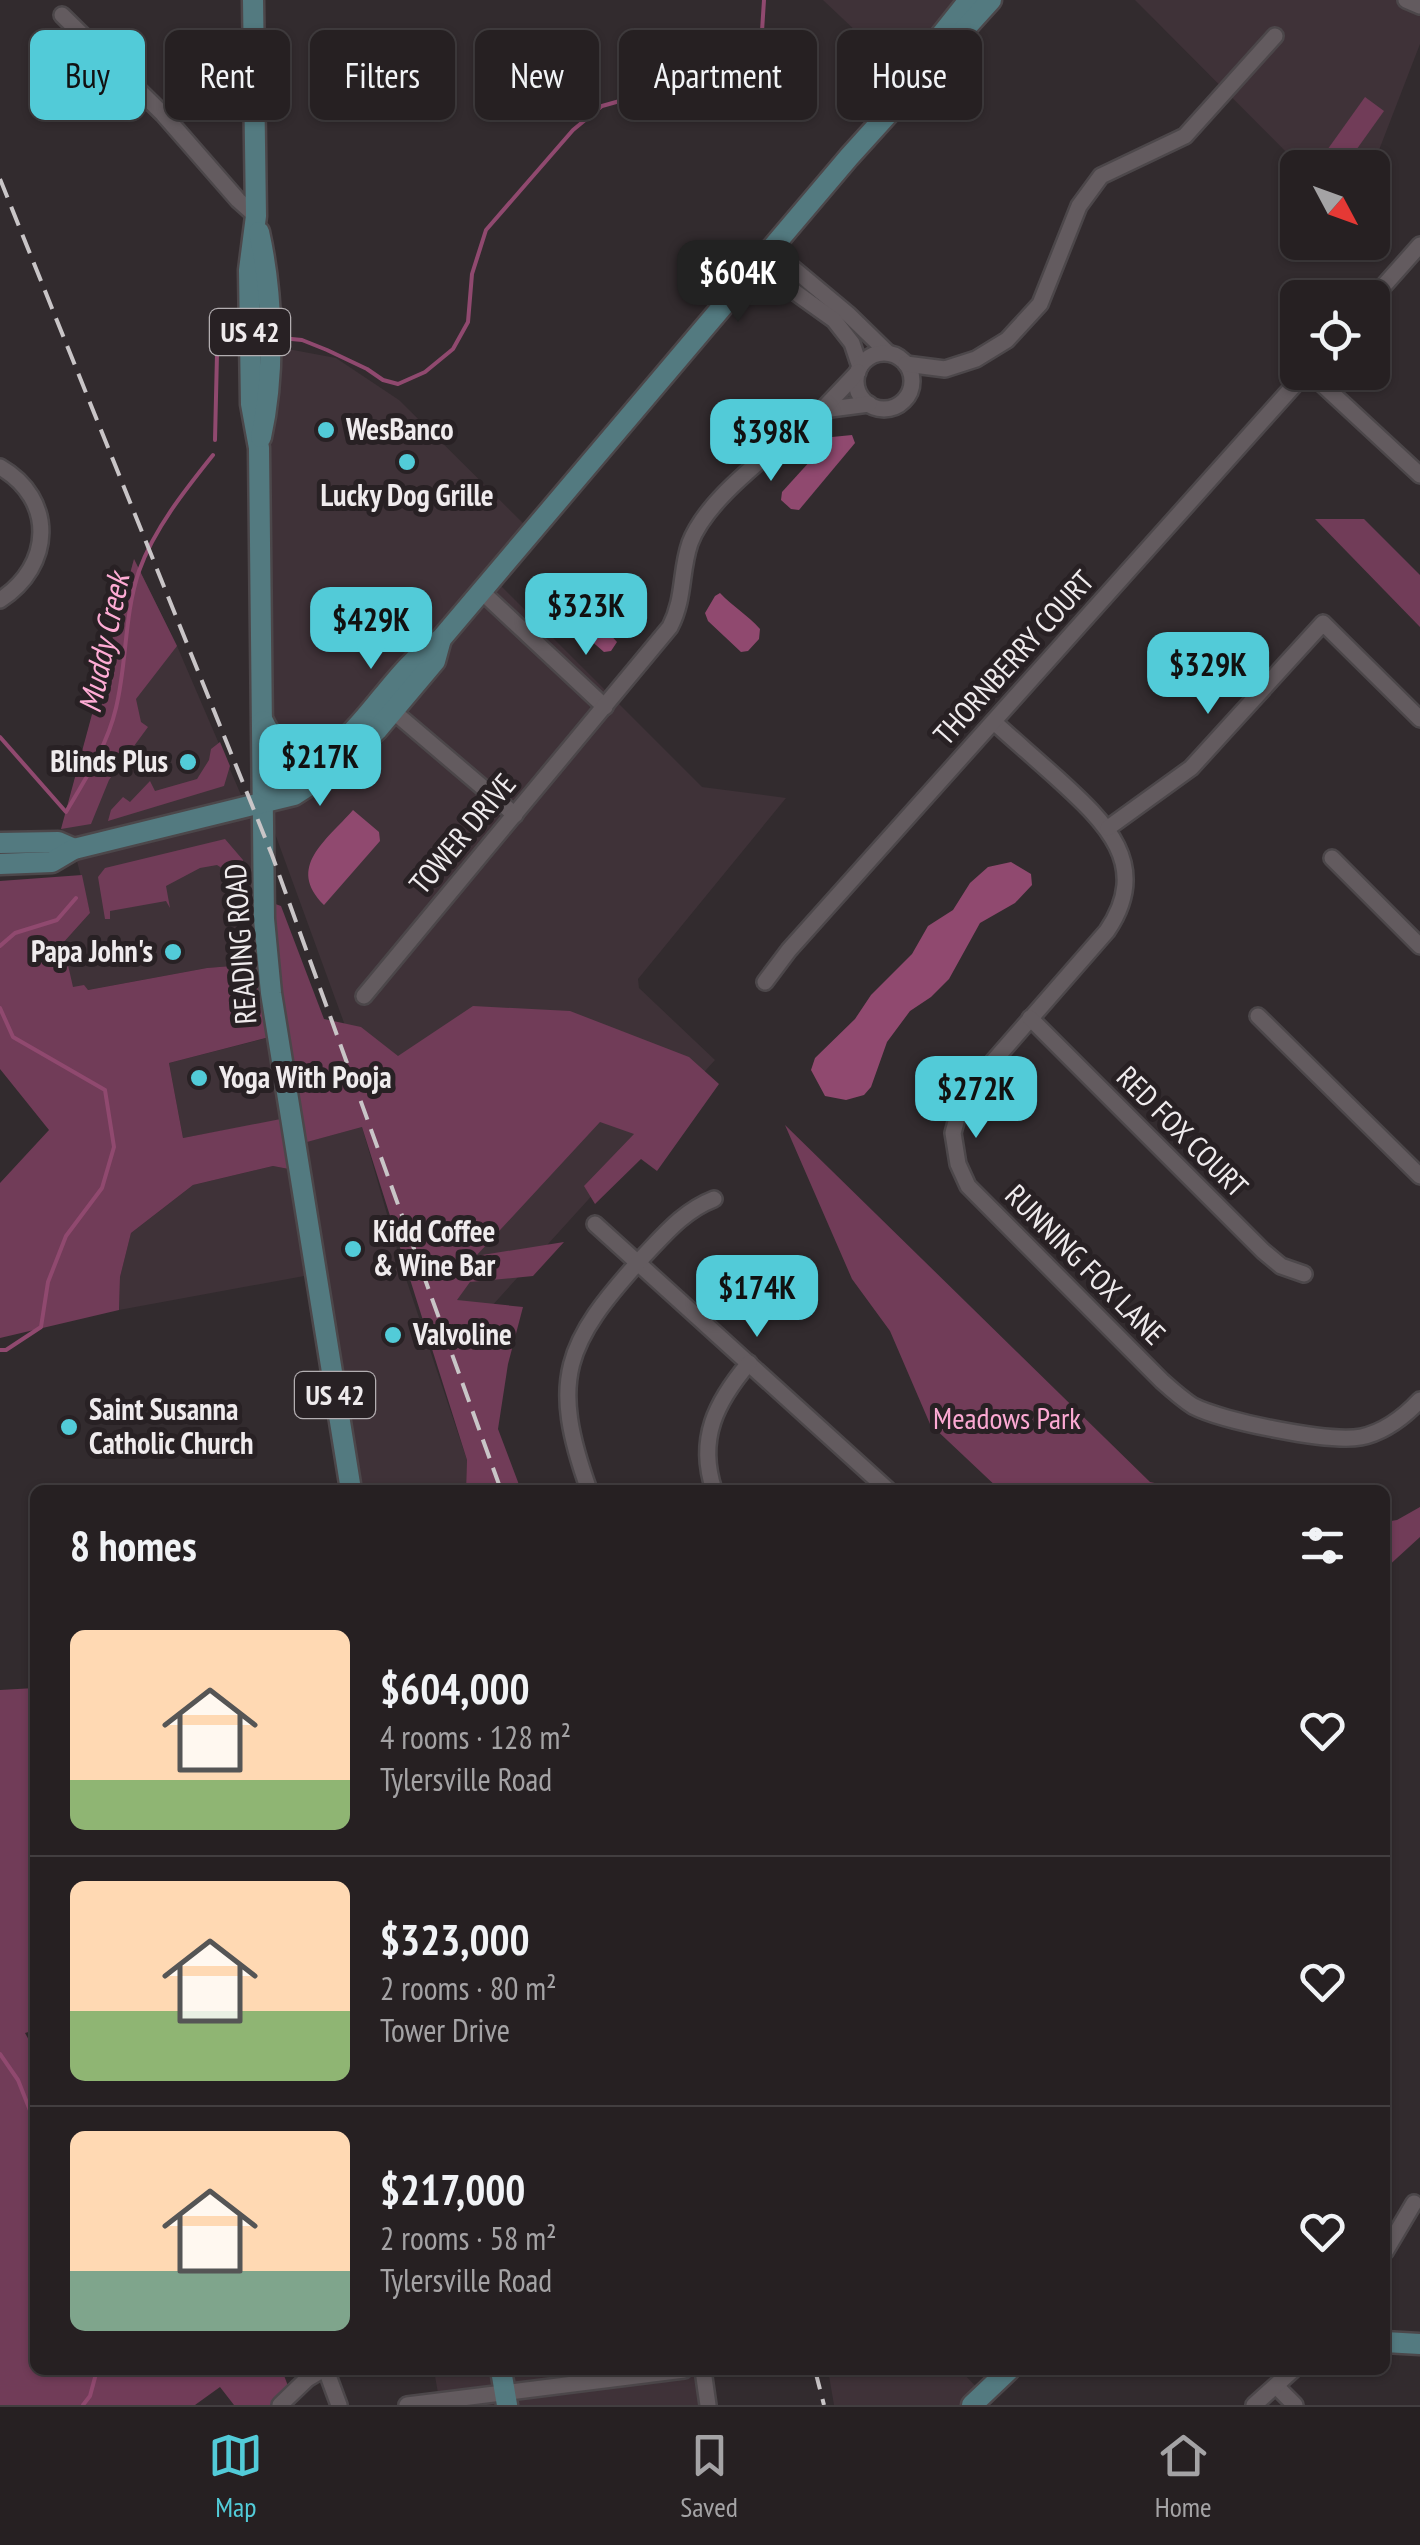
<!DOCTYPE html>
<meta charset="utf-8">
<style>
:root{--surface:#262022;--page:#322d2f;--text:#f1f3f6;--muted:#a4a3a5;--line:#423e40;--accent:#52cbd8}
body{margin:0;font-family:"PT Sans Narrow",sans-serif;background:var(--page);color:var(--text);height:100vh;display:flex;flex-direction:column;font-size:38px;white-space:nowrap}
*{box-sizing:border-box;margin:0}
p{font-size:32px;color:var(--muted)}
.icon{flex:none;width:55px;height:55px;fill:none;stroke:currentColor;stroke-width:2;stroke-linecap:round;stroke-linejoin:round}
.map{position:relative;flex:1;overflow:hidden}
.side{position:absolute;left:30px;top:1485px;width:1360px;height:890px;display:flex;flex-direction:column;background:var(--surface);border-radius:15px;box-shadow:0 2px 8px #0004,0 0 0 2px var(--line)}
.side>*{flex:none}
.top-card{position:absolute;left:30px;top:30px;width:1360px;height:90px;display:flex;gap:20px}
.needle{width:65px;rotate:131deg}
.buttons{position:absolute;left:1280px;top:150px;display:grid;gap:20px}
.buttons a{display:grid;place-items:center;width:110px;height:110px;border-radius:15px;background:var(--surface);box-shadow:0 2px 8px #0004,0 0 0 2px var(--line);font-size:50px}
.price{position:absolute;translate:-50% -85px;padding:0 22px;border-radius:20px;background:var(--accent);color:#111;font-size:32px;line-height:65px;filter:drop-shadow(0 2px 5px #0008)}
.price::after{content:'';position:absolute;left:50%;top:60px;width:30px;height:22px;margin-left:-15px;background:inherit;clip-path:polygon(0 0,100% 0,50% 100%)}
.price.active{background:#222;color:#fff}
ul{padding:0;list-style:none}
li{display:flex;align-items:center;gap:30px;height:250px;padding:0 40px}
li+li{border-top:2px solid var(--line)}
li span{display:grid;place-items:center;flex:none;width:280px;height:200px;border-radius:15px;color:#555}
li>.icon{margin-inline-start:auto}
span .icon{width:120px;height:120px;fill:#fffc;stroke-width:1}
li b{font-size:42px}
h2{display:flex;justify-content:space-between;align-items:center;height:120px;padding:0 40px;font-size:42px}
.pill{padding:0 35px;border-radius:15px;background:var(--surface);box-shadow:0 2px 8px #0004,0 0 0 2px var(--line);font-size:35px;line-height:90px}
.pill.active{background:var(--accent);color:#111}
.tabs{display:flex;justify-content:space-around;align-items:center;height:140px;border-top:2px solid var(--line);background:var(--surface);font-size:28px;color:var(--muted)}
.tabs a{display:grid;justify-items:center;gap:5px}
.tabs .active{color:var(--accent)}
.map>svg:first-child{display:block}
</style>
<div class="map">
<svg width="1420" height="2405" viewBox="0 0 1420 2405">
<rect width="100%" height="100%" fill="#322b2e"/>
<g fill="#3f3238">
<polygon points="823,0 982,0 911,83"/>
<polygon points="1135,0 1420,0 1420,44 1374,163 1370,167 1301,167"/>
<polygon points="261,344 336,358 399,400 531,531 492,577 702,787 786,798 638,979 639,988 715,1060 460,1341 265,806 268,963 207,968 88,990 72,987 63,943 90,913 74,849 58,842 134,559 177,646 244,802 263,802"/>
<polygon points="278,1035 291,1118 183,1138 169,1063"/>
<polygon points="362,1127 403,1270 467,1460 466,1490 351,1490 315,1274 119,1310 120,1277 131,1233 193,1185 273,1166 299,1171 295,1145"/>
<polygon points="434,2370 602,2370 603,2379 703,2370 708,2405 440,2405"/>
<polygon points="828,2370 960,2370 983,2394 972,2405 834,2405"/>
</g>
<g fill="#713c58" fill-rule="evenodd">
<polygon points="1365,97 1384,111 1344,167 1315,167"/>
<polygon points="1315,519 1364,519 1420,575 1420,627"/>
<polygon points="134,559 177,646 136,699 141,722 148,727 109,780 91,824 61,829"/>
<polygon points="220,742 230,766 224,786 108,821 111,810 123,797 130,802 150,781 155,791 197,779 209,760 211,749"/>
<polygon points="225,839 243,860 243,899 239,898 228,872 217,865 200,868 166,886 170,908 166,901 110,911 110,919 105,919 98,877 105,868"/>
<path d="M82,875l8,38 -27,30 10,44 11,-2 4,5 119,-22 60,-5 -3,-63 17,6 43,113 37,8 37,29 75,-50 97,5 119,46 30,27 -62,87 -16,-12 -46,45 -11,-18 50,-52 -34,-12 -124,134 88,-14 -31,34 -63,6 -13,18 66,7 -15,57 -10,65 23,61h-55l1,-30 -105,-333 -66,18 3,26 -26,-5 -80,19 -62,48 -11,44 -1,33 -119,28v-155l49,-53 -49,-61v-188zM277,1035l14,82 -108,21 -14,-75z"/>
<polygon points="785,1125 1150,1482 1188,1490 1000,1490 930,1424 890,1331 852,1279"/>
<polygon points="1420,1507 1420,1537 1385,1569 1385,1522 1397,1520"/>
<polygon points="35,1688 35,2030 25,2033 35,2051 35,2370 282,2370 291,2394 280,2405 234,2405 220,2387 195,2405 0,2405 0,1690"/>
</g>
<g fill="#90496f">
<polygon points="852,435 855,443 799,510 791,509 781,500 782,492 832,437"/>
<path d="M556,589l9,1c12,21 36,33 52,52l-6,9 -7,1 -53,-46 -1,-10z"/>
<path d="M720,593c13,14 28,22 40,36l-1,10 -11,12 -7,1 -33,-31 -3,-8 10,-17z"/>
<path d="M353,810l26,22 1,9 -56,64c-38,-38 2,-64 29,-95z"/>
<polygon points="1011,862 1031,874 1032,885 1015,903 980,923 949,979 931,997 910,1011 887,1042 871,1087 864,1095 846,1100 825,1096 811,1070 815,1058 855,1019 871,995 912,954 928,926 953,910 970,883 988,867"/>
</g>
<g fill="none" stroke-linecap="round" stroke-linejoin="round">
<g stroke="#90496f" stroke-width="4">
<polyline points="281,338 302,340 327,350 367,369 383,380 398,384 425,372 453,349 468,322 472,274 486,230 573,130 602,106 744,66 761,47 764,0"/>
<polyline points="215,440 217,354 233,341"/>
<path d="M0,737l66,75c20,-34 41,-66 50,-104 11,-45 8,-93 23,-137 15,-42 46,-81 74,-116"/>
<polyline points="0,946 15,933 57,920 76,898"/>
<polyline points="0,1008 13,1037 105,1090 114,1147 102,1188 66,1236 48,1282 41,1327 6,1350 0,1350"/>
<polyline points="0,2054 18,2080 35,2123"/>
<polyline points="83,2405 90,2396 97,2370"/>
</g>
<g stroke="#4c474a" stroke-width="20">
<g id="minor">
<polyline points="1406,0 1420,6"/>
<polyline points="62,15 163,114 238,200 256,216"/>
<polyline points="770,249 849,315 888,353"/>
<polyline points="757,265 834,320 852,343 860,367"/>
<polyline points="1372,299 1420,245"/>
<circle cx="884" cy="381" r="28"/>
<polyline points="906,364 945,369 976,359 1007,340 1040,304 1079,206 1101,176 1185,136 1275,36"/>
<polyline points="1309,372 1420,475"/>
<polyline points="823,410 869,404"/>
<path d="M0,467c56,32 53,99 0,133"/>
<polyline points="481,591 605,707"/>
<polyline points="393,711 515,815"/>
<path d="M994,722c21,19 43,38 64,57 47,43 94,86 49,152l-144,165 -10,37 5,31 10,22 194,195c10,9 20,18 31,25 29,15 136,37 168,31 24,-5 43,-20 59,-37"/>
<polyline points="1108,828 1191,768 1323,623 1420,719"/>
<polyline points="1332,858 1420,946"/>
<polyline points="765,982 789,950 1306,372"/>
<path d="M364,996l306,-369c15,-29 10,-55 20,-84 17,-45 79,-88 114,-120l18,-13 36,-38"/>
<polyline points="1258,1016 1420,1176"/>
<polyline points="1030,1018 1263,1251 1281,1266 1304,1274"/>
<polyline points="595,1224 888,1490"/>
<path d="M589,1490c-40,-111 -24,-147 53,-232 22,-23 41,-47 72,-59"/>
<path d="M714,1490c-17,-51 2,-88 35,-127"/>
<polyline points="1385,2252 1414,2203"/>
<polyline points="326,2370 339,2405"/>
<polyline points="703,2370 708,2405"/>
<polyline points="1276,2386 1295,2405"/>
<polyline points="280,2405 307,2379 322,2370"/>
<polyline points="407,2405 684,2370"/>
<polyline points="1254,2405 1293,2370"/>
</g>
</g>
<g stroke="#4c474a" stroke-width="25">
<g id="major">
<polyline points="253,0 256,216 249,270 251,404 259,448 264,919 271,993 351,1490"/>
<polyline points="907,78 969,0"/>
<path d="M259,232c14,63 16,142 2,205"/>
<path d="M263,721c16,33 35,37 70,28"/>
<path d="M263,802c24,-24 56,-38 81,-62 34,-32 57,-76 97,-101l408,-482 142,-157"/>
<polyline points="0,843 58,842 74,849"/>
<polyline points="0,864 52,862 74,849 294,795 339,766 377,730 435,661 441,639"/>
<polyline points="1385,2342 1420,2344"/>
<polyline points="501,2370 507,2405"/>
<polyline points="972,2405 1009,2370"/>
</g>
</g>
<use href="#minor" stroke="#635b5f" stroke-width="15"/>
<use href="#major" stroke="#537a80" stroke-width="20"/>
<g stroke="#c9c5c7" stroke-width="4" stroke-dasharray="20 10" stroke-linecap="butt">
<polyline points="0,179 272,855 501,1490"/>
<polyline points="815,2370 824,2405"/>
</g>
</g>
<g fill="#52cbd8" stroke="#282124" stroke-width="4">
<circle cx="326" cy="430" r="10"/>
<circle cx="407" cy="462" r="10"/>
<circle cx="188" cy="762" r="10"/>
<circle cx="173" cy="952" r="10"/>
<circle cx="199" cy="1078" r="10"/>
<circle cx="353" cy="1249" r="10"/>
<circle cx="393" cy="1335" r="10"/>
<circle cx="69" cy="1427" r="10"/>
</g>
<g text-anchor="middle" stroke-width="10" stroke-linejoin="round" paint-order="stroke">
<g fill="#282124" stroke="#b3aeb1" stroke-width="2.5">
<rect x="210" y="309" width="80" height="46" rx="8"/>
<rect x="295" y="1372" width="80" height="46" rx="8"/>
</g>
<g font-size="28" font-weight="bold" fill="#efebed">
<text x="250" y="342">US 42</text>
<text x="335" y="1405">US 42</text>
</g>
<g font-size="30" font-weight="bold" fill="#efebed" stroke="#282124" text-anchor="start">
<text x="346" y="440">WesBanco</text>
<text x="407" y="506" text-anchor="middle">Lucky Dog Grille</text>
<text x="168" y="772" text-anchor="end">Blinds Plus</text>
<text x="153" y="962" text-anchor="end">Papa John's</text>
<text x="219" y="1088">Yoga With Pooja</text>
<text x="373" y="1242">Kidd Coffee<tspan x="373" dy="34">&amp; Wine Bar</tspan></text>
<text x="413" y="1345">Valvoline</text>
<text x="89" y="1420">Saint Susanna<tspan x="89" dy="34">Catholic Church</tspan></text>
</g>
<g font-size="30" fill="#efebed" stroke="#282124">
<text transform="translate(1014 658) rotate(-48)" y="10">THORNBERRY COURT</text>
<text transform="translate(463 834) rotate(-50)" y="10">TOWER DRIVE</text>
<text transform="translate(241 944) rotate(-94)" y="10">READING ROAD</text>
<text transform="translate(1182 1132) rotate(45)" y="10">RED FOX COURT</text>
<text transform="translate(1085 1265) rotate(45)" y="10">RUNNING FOX LANE</text>
</g>
<g font-size="30" fill="#fca9d3" stroke="#282124">
<text x="1007" y="1429">Meadows Park</text>
</g>
<g font-size="32" font-style="italic" fill="#ffacd5" stroke="#282124">
<text transform="translate(104 643) rotate(-78)" y="11">Muddy Creek</text>
</g>
</g>
</svg>
<div class="buttons">
<a><svg class="needle" viewBox="-14 -14 28 28"><path d="M0-13l5 13h-10z" fill="#e53935"/><path d="M0 13l5-13h-10z" fill="#a4a3a5"/></svg></a>
<a><svg class="icon" aria-label="locate" viewBox="0 0 24 24"><circle cx="12" cy="12" r="6"/><path d="M12 2v4M12 18v4M2 12h4M18 12h4"/></svg></a>
</div>
<b class="price active" style="left:738px;top:325px">$604K</b>
<b class="price" style="left:771px;top:484px">$398K</b>
<b class="price" style="left:586px;top:658px">$323K</b>
<b class="price" style="left:371px;top:672px">$429K</b>
<b class="price" style="left:1208px;top:717px">$329K</b>
<b class="price" style="left:320px;top:809px">$217K</b>
<b class="price" style="left:976px;top:1141px">$272K</b>
<b class="price" style="left:757px;top:1340px">$174K</b>
<div class="top-card">
<a class="pill active">Buy</a>
<a class="pill">Rent</a>
<a class="pill">Filters</a>
<a class="pill">New</a>
<a class="pill">Apartment</a>
<a class="pill">House</a>
</div>
<section class="side">
<h2>8 homes<svg class="icon" aria-label="filters" viewBox="0 0 24 24"><path d="M4 7h16M4 17h16"/><circle cx="9" cy="7" r="2"/><circle cx="15" cy="17" r="2"/></svg></h2>
<ul>
<li><span style="background:linear-gradient(#ffd9b3 75%,#8fb573 0)"><svg class="icon" aria-label="home" viewBox="0 0 24 24"><path d="M3 11l9-7 9 7M6 9v11h12V9"/></svg></span><div><b>$604,000</b><p>4 rooms · 128 m²</p><p>Tylersville Road</p></div><svg class="icon" aria-label="heart" viewBox="0 0 24 24"><path d="M12 20l-8-8c-3-5 5-10 8-4 3-6 11-1 8 4z"/></svg></li>
<li><span style="background:linear-gradient(#ffd9b3 65%,#8fb573 0)"><svg class="icon" aria-label="home" viewBox="0 0 24 24"><path d="M3 11l9-7 9 7M6 9v11h12V9"/></svg></span><div><b>$323,000</b><p>2 rooms · 80 m²</p><p>Tower Drive</p></div><svg class="icon" aria-label="heart" viewBox="0 0 24 24"><path d="M12 20l-8-8c-3-5 5-10 8-4 3-6 11-1 8 4z"/></svg></li>
<li><span style="background:linear-gradient(#ffd9b3 70%,#7fa58c 0)"><svg class="icon" aria-label="home" viewBox="0 0 24 24"><path d="M3 11l9-7 9 7M6 9v11h12V9"/></svg></span><div><b>$217,000</b><p>2 rooms · 58 m²</p><p>Tylersville Road</p></div><svg class="icon" aria-label="heart" viewBox="0 0 24 24"><path d="M12 20l-8-8c-3-5 5-10 8-4 3-6 11-1 8 4z"/></svg></li>
</ul>
</section>
</div>
<nav class="tabs">
<a class="active"><svg class="icon" aria-label="map" viewBox="0 0 24 24"><path d="M3 6l6-2 6 2 6-2v14l-6 2-6-2-6 2zM9 4v14M15 6v14"/></svg>Map</a>
<a><svg class="icon" aria-label="saved" viewBox="0 0 24 24"><path d="M7 4h10v16l-5-4-5 4z"/></svg>Saved</a>
<a><svg class="icon" aria-label="home" viewBox="0 0 24 24"><path d="M3 11l9-7 9 7M6 9v11h12V9"/></svg>Home</a>
</nav>
